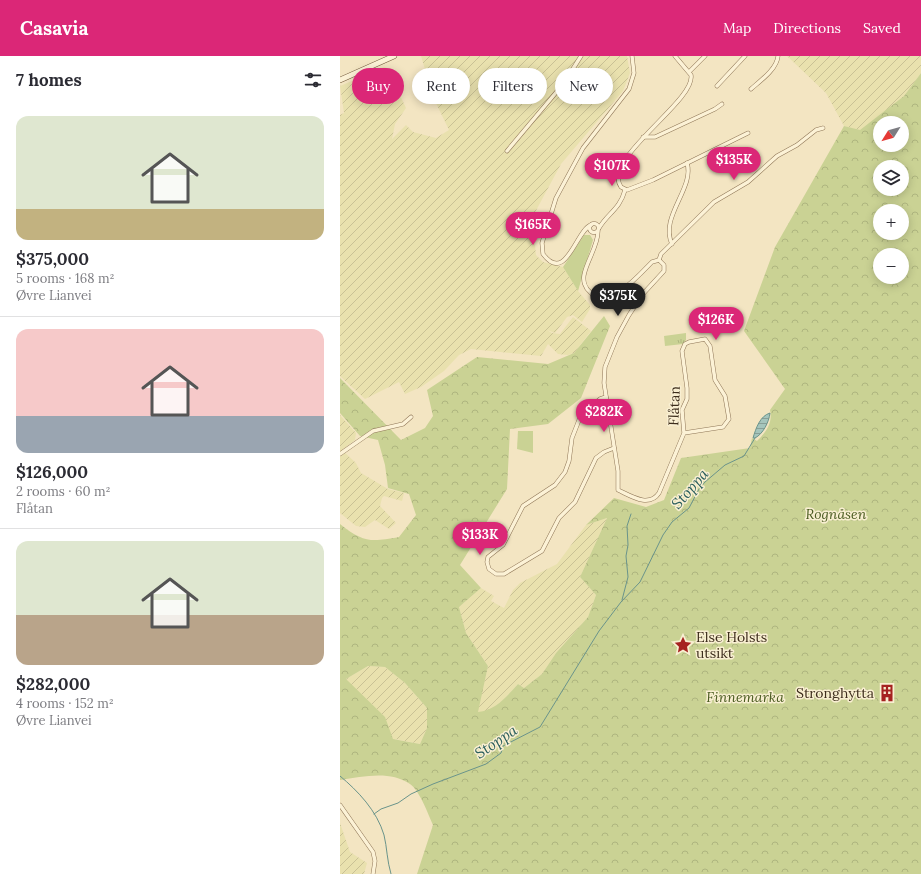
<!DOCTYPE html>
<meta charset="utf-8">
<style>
:root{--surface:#fff;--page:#f2f2f3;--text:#2b2b33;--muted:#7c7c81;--line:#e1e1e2;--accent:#db2777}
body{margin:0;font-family:Lora,serif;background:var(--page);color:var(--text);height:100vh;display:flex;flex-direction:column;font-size:15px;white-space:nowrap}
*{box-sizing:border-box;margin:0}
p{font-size:13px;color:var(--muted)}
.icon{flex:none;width:22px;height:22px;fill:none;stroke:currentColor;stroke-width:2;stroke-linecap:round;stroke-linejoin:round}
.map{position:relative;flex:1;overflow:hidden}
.details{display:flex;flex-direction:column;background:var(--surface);width:340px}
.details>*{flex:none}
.banner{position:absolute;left:12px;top:12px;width:380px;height:36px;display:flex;gap:8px}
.needle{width:26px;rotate:233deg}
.fabs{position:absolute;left:533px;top:60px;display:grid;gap:8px}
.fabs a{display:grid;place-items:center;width:36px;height:36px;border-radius:50%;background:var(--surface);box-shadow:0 2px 10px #0003;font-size:20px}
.price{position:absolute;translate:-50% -34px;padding:0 9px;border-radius:14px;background:var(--accent);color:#fff;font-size:13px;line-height:26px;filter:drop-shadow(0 1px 2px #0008)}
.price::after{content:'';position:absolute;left:50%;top:24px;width:12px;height:9px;margin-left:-6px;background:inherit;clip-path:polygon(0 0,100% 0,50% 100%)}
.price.active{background:#222;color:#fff}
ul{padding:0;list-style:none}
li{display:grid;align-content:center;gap:8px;height:212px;padding:0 16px}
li+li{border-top:1px solid var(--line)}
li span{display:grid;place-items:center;height:124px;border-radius:12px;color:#555}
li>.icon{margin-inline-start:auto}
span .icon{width:72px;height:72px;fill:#fffc;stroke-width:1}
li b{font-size:17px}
h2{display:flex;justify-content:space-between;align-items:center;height:48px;padding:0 16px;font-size:17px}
.chip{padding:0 14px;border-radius:18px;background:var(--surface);box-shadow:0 2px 10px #0003;font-size:14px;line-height:36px}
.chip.active{background:var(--accent);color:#fff}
header{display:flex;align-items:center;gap:24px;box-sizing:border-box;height:56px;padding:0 20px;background:var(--accent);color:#fff}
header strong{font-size:19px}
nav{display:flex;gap:22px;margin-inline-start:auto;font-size:14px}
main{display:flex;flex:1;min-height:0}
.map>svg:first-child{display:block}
</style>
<header>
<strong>Casavia</strong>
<nav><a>Map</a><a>Directions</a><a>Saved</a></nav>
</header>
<main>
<section class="details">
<h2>7 homes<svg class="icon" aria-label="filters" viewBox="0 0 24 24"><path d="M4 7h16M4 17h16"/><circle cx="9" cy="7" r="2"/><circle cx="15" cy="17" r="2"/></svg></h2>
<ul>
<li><span style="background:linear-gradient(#dfe7d0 75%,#c2b280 0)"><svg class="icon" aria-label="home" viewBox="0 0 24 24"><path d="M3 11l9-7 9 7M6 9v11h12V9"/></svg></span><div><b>$375,000</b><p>5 rooms · 168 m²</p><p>Øvre Lianvei</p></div></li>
<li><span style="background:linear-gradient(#f6c9c9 70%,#9aa5b1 0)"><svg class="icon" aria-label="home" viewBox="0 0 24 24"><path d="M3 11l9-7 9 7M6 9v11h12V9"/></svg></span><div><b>$126,000</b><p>2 rooms · 60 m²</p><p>Flåtan</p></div></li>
<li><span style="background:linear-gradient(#dfe7d0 60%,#b9a48a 0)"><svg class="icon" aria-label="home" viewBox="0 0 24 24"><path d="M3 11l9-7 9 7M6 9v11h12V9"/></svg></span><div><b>$282,000</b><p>4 rooms · 152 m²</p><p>Øvre Lianvei</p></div></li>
</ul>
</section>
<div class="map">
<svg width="581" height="818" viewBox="0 0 581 818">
<defs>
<pattern id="farmland-furrows" width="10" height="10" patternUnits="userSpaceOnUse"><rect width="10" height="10" fill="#e9e1ae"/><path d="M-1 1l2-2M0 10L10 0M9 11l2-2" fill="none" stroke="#c9c195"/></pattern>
<pattern id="forest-crowns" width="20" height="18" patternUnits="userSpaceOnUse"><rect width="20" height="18" fill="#cad294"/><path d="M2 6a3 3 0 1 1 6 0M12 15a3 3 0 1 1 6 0" fill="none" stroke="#aeb57f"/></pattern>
<pattern id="park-tufts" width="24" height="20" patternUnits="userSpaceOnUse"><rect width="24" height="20" fill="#cad294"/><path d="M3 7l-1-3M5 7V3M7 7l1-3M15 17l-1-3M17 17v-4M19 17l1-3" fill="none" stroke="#aeb57f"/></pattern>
<pattern id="water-rules" width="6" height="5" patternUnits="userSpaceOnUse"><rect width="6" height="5" fill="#a5c5bc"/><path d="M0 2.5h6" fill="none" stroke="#88a098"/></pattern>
</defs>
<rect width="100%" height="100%" fill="#f3e5c2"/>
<g fill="url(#farmland-furrows)">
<polygon points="81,0 287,0 290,17 283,35 221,108 192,162 196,199 203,206 223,211 238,235 250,249 250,253 242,266 233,259 227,261 215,277 207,274 212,277 220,278 233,261 251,275 234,297 228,299 218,298 208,288 201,300 131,293 119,299 104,315 81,331 65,338 59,326 25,343 0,320 0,59 4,57 0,30 44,11 47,12 66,52 55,68 52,83 66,69 73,76 96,82 109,74 94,43"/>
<polygon points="447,0 581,0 581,17 564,40 520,75 504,70 486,37"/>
<polygon points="0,359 16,377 15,384 2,394 16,407 21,417 48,433 64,437 62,445 44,440 42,442 40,450 56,467 49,473 35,464 25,471 16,470 0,457"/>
<polygon points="267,462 240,521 256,539 248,561 216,597 202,618 184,632 178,628 162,645 149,655 137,657 148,610 126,577 119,551 141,532 154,540 151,545 164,552 173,534 180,527 217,508 246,469"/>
<polygon points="28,610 45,611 65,627 87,652 87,672 80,688 55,683 71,706 6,623"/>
<polygon points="0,767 10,796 27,807 24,818 0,818"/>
</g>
<g fill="#cad294">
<polygon points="244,179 250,179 253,184 238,235 223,211"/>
<polygon points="178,375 193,375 193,397 177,393"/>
</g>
<path fill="url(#forest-crowns)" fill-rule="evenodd" d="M581,17v801h-504l16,-49c-5,-11 -13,-34 -23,-41 -21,-14 -47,-7 -70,-4v-256c24,19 31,18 59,13l17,-22 -7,-21 -21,-6 -3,-23 -7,-25 -18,-4 -20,-23v-35l61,62 24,-12 8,-12 -6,-26 50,-33 71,7 26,-11 30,-37 6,10 -29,72 -33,26 -38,5 -3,60 -47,76 21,23 -22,19 7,26 22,33 -10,46c18,-2 28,-15 40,-28l6,4 18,-14 14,-21 32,-36 8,-22 -16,-18 27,-59 -21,7 28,-27 32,9 18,-7 17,-42 69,-10 2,-10 5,3c9,-9 16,-18 13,-31l15,-21 -41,-58 31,-84 69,-121 16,4 44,-34zM540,67h22v22h-22zM540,111h22v22h-22zM540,155h22v22h-22zM540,199h22v22h-22zM28,610l17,1 20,16 22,25v20l-7,16 -27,-5 -8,-22 -39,-38z"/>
<polygon fill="url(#park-tufts)" points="346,277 346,284 343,288 325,290 324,280"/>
<path fill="url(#water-rules)" stroke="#6a948b" d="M430,357c-1,9 -7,21 -15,25h-2c3,-10 7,-22 17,-25z"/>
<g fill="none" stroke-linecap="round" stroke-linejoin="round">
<g stroke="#6a948b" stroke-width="1">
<polyline points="282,544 288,521 286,500 288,489 287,470 291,458"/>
<path d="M0,720c18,15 37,35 44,59 3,12 3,26 7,39"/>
<polyline points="34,758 41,753 58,747 71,738 93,728 146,708 161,697 163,690 200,671 259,575 281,546 300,526 323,479 332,466 349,452 359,433 365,426 385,409 404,400 415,382"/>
</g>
<g stroke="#8f7657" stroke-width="4.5">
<g id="street">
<path d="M335,0l16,19c5,26 -90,84 -70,112l6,3 26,-10 95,-47"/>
<polyline points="349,16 365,0"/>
<polyline points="377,30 405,0"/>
<path d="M411,33c9,-8 26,-20 27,-33"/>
<polyline points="303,81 315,81 375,53 382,48"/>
<polyline points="167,95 224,27 241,0"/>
<circle cx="254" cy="172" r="4.5"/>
<path d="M251,169c-15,5 -25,60 -48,29l-1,-11 14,-45 27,-50 46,-59 5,-16 -2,-17"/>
<path d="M259,172c9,-15 21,-19 26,-38"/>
<path d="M258,175c0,15 -11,29 -14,44 -1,6 1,13 6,17 18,20 50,-18 62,-30l7,-2"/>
<path d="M332,188c-13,-27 23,-56 15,-81"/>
<path d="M319,204l5,5v6l-22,24 -13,20 -12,22 -12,30 -1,16 14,88v19c13,6 31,18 41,3l25,-60 -2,-23 5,-11v-11l-5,-37 3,-7 4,-2 16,-3 5,7 5,34 10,16 4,23 -6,8 -39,6"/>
<polyline points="319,204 321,198 374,146 408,126 437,100 457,89 476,74 483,72"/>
<polyline points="266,341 260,343 241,359 232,382 229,405 225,416 215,429 183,450 163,489 148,501 147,506 149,513 156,518 164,518 202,495 219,462 235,446 256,402 264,396 274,392"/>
<polyline points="0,398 33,375 63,368 71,361"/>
<polyline points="0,749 33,796 35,805 33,818"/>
</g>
</g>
<g stroke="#71573a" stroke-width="6">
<polyline id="secondary" points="0,24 54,0"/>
</g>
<use href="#street" stroke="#fcf2d6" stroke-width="3.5"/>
<use href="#secondary" stroke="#fcf2d6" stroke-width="5"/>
</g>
<defs>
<g id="sight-bare" transform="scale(1.38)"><path d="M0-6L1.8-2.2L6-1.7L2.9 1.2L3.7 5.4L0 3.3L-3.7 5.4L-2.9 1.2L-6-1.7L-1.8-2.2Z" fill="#a52220" stroke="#f9efd2" stroke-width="2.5" paint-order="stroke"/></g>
<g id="building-bare" transform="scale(1.38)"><path d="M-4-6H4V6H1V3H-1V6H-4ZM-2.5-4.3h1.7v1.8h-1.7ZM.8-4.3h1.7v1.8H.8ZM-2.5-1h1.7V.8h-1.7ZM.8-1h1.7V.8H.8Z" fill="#a52220" stroke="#f9efd2" stroke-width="2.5" paint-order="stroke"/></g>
</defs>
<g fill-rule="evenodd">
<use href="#sight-bare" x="343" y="589"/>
<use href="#building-bare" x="547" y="637"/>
</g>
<g text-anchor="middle" stroke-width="3" stroke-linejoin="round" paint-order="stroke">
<g font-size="14" fill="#3d2d1c" stroke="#f9efd2">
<text transform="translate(334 350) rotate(-88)" y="5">Flåtan</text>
</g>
<g font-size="14" font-style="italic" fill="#4b5c21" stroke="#f9efd2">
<text x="496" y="463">Rognåsen</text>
<text x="405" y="646">Finnemarka</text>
</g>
<g font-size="14" fill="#3d2d1c" stroke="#f9efd2" text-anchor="start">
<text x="356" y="586">Else Holsts<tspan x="356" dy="16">utsikt</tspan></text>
<text x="534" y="642" text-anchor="end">Stronghytta</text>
</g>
<g font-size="15" font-style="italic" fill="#2a5e5c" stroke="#f9efd2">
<text transform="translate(350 433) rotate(-49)" y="5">Stoppa</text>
<text transform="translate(156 686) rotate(-34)" y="5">Stoppa</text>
</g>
</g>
</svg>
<div class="fabs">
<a><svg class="needle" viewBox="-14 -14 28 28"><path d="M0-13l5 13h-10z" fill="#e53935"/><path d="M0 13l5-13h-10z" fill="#7c7c81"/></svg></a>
<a><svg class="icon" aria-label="layers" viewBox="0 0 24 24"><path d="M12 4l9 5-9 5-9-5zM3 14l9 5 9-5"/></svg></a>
<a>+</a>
<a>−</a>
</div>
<b class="price" style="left:394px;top:125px">$135K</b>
<b class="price" style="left:272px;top:131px">$107K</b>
<b class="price" style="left:193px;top:190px">$165K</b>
<b class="price active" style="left:278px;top:261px">$375K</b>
<b class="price" style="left:376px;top:285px">$126K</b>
<b class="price" style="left:264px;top:377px">$282K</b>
<b class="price" style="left:140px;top:500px">$133K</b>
<div class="banner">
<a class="chip active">Buy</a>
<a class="chip">Rent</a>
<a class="chip">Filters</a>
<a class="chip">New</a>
</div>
</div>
</main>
